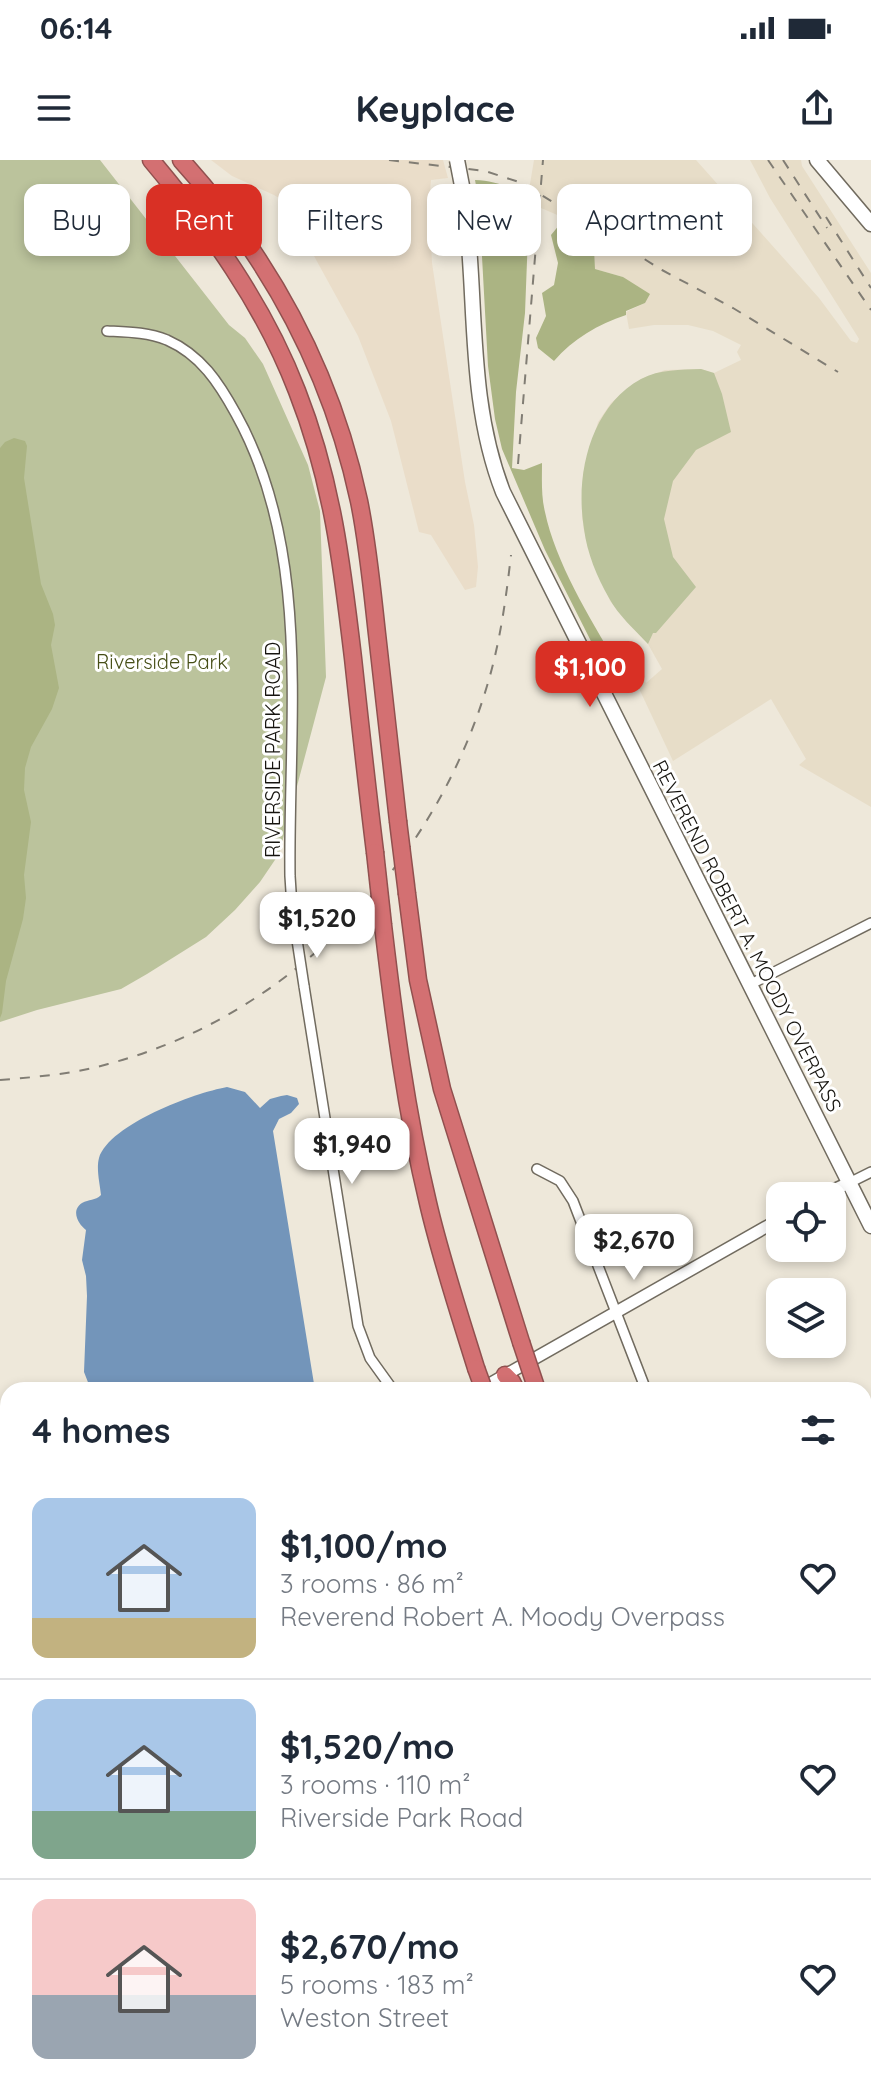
<!DOCTYPE html>
<meta charset="utf-8">
<style>
:root{--surface:#fff;--page:#f2f2f3;--text:#1f2937;--muted:#747a83;--line:#e0e1e3;--accent:#d93025}
body{margin:0;font-family:Quicksand,sans-serif;background:var(--page);color:var(--text);height:100vh;display:flex;flex-direction:column;font-size:30px;white-space:nowrap}
*{box-sizing:border-box;margin:0}
p{font-size:26px;color:var(--muted)}
.icon{flex:none;width:44px;height:44px;fill:none;stroke:currentColor;stroke-width:2;stroke-linecap:round;stroke-linejoin:round}
.map{position:relative;flex:1;overflow:hidden}
.details{position:absolute;left:0px;top:1222px;width:872px;height:714px;display:flex;flex-direction:column;background:var(--surface);border-radius:24px 24px 0 0;box-shadow:0 4px 12px #0003}
.details>*{flex:none}
.top-card{position:absolute;left:24px;top:24px;width:824px;height:72px;display:flex;gap:16px}
.controls{position:absolute;left:766px;top:1022px;display:grid;gap:16px}
.controls a{display:grid;place-items:center;width:80px;height:80px;border-radius:16px;background:var(--surface);box-shadow:0 4px 12px #0003;font-size:40px}
.price{position:absolute;translate:-50% -68px;padding:0 18px;border-radius:16px;background:#fff;color:#222;font-size:26px;line-height:52px;filter:drop-shadow(0 2px 4px #0008)}
.price::after{content:'';position:absolute;left:50%;top:48px;width:24px;height:18px;margin-left:-12px;background:inherit;clip-path:polygon(0 0,100% 0,50% 100%)}
.price.on{background:var(--accent);color:#fff}
ul{padding:0;list-style:none}
li{display:flex;align-items:center;gap:24px;height:200px;padding:0 32px}
li+li{border-top:2px solid var(--line)}
li span{display:grid;place-items:center;flex:none;width:224px;height:160px;border-radius:16px;color:#555}
li>.icon{margin-inline-start:auto}
span .icon{width:96px;height:96px;fill:#fffc;stroke-width:1}
li b{font-size:34px}
h2{display:flex;justify-content:space-between;align-items:center;height:96px;padding:0 32px;font-size:34px}
.chip{padding:0 28px;border-radius:16px;background:var(--surface);box-shadow:0 4px 12px #0003;font-size:28px;line-height:72px}
.chip.on{background:var(--accent);color:#fff}
.status{display:flex;justify-content:space-between;align-items:center;height:56px;padding:0 40px;background:var(--surface);direction:ltr}
.status svg{height:22px;fill:currentColor}
header{display:flex;justify-content:space-between;align-items:center;height:104px;padding:0 32px;background:var(--surface);font-size:36px;font-weight:700}
.map>svg:first-child{display:block}
</style>
<div class="status"><b>06:14</b><svg viewBox="0 0 49 12"><path d="M0 12V9h3v3zM5 12V6h3v6zM10 12V3h3v9zM15 12V0h3v12zM26 1h20v11H26zM47 4h2v5h-2z"/></svg></div>
<header><svg class="icon" aria-label="menu" viewBox="0 0 24 24"><path d="M4 6h16M4 12h16M4 18h16"/></svg>Keyplace<svg class="icon" aria-label="share" viewBox="0 0 24 24"><path d="M12 15V3M7 8l5-5 5 5M5 13v7h14v-7"/></svg></header>
<div class="map">
<svg width="871" height="1935" viewBox="0 0 871 1935">
<rect width="100%" height="100%" fill="#eee8da"/>
<g fill="#e7ddc8">
<polygon points="534,0 696,0 819,138 851,181 857,183 859,179 856,174 770,38 750,0 801,0 802,6 871,113 871,647 799,605 806,599 771,539 673,601 628,505 634,511 640,510 646,523 662,509 648,484 610,441 584,371 582,355 583,314 598,262 611,243 619,236 641,219 665,210 701,209 714,213 741,200 737,192 741,185 713,171 688,165 654,165 629,169 626,152 645,143 623,117 595,109 594,87 581,74 583,66 527,42"/>
<polygon points="507,1928 591,1928 590,1935 509,1935"/>
</g>
<g fill="#eaddc9">
<polygon points="211,0 443,0 448,18 431,20 429,45 432,103 465,322 474,365 478,407 476,427 465,430 431,375 419,372 391,261 358,176 314,96 312,77 302,52 274,35 232,16"/>
<polygon points="70,1928 321,1928 327,1935 76,1935"/>
<polygon points="365,1928 479,1928 482,1935 347,1935"/>
</g>
<g fill="#bbc39c">
<polygon points="0,0 100,0 229,165 245,178 263,204 308,305 320,351 326,517 279,694 260,722 235,750 206,777 147,814 121,829 37,850 0,862"/>
<path d="M701,209l13,4 8,21 9,38 -35,18 -23,31 -9,38 9,38 23,30 -40,46h-3l-5,11c-13,-14 -30,-29 -39,-46 -12,-21 -22,-45 -25,-69 -9,-54 6,-122 57,-150 19,-10 39,-9 60,-10z"/>
</g>
<g fill="#abb483">
<path d="M475,20c21,1 35,7 54,16l4,25 -5,14 -3,78 -9,79 -4,76 12,2 18,-7c0,16 -1,33 3,49 10,49 45,107 71,150l-11,7 -60,-119 -43,-101 -7,-30 -7,-53 -9,-164z"/>
<path d="M565,58l18,8 -2,8 13,13 1,22 28,8 27,17 -5,9 -19,8v4c-28,9 -53,24 -72,46l-16,-13 -2,-10 10,-22 -4,-23 12,-8 4,-22 -7,-28z"/>
<polygon points="14,278 25,281 27,286 24,318 41,424 53,454 55,465 51,485 59,528 52,549 31,587 25,608 24,630 31,662 24,715 26,738 23,759 6,821 2,853 0,858 0,288 5,282"/>
</g>
<path fill="#7395ba" d="M227,927l18,5 15,16 10,-9 11,-3 6,-1 10,3 2,6 -8,9 -12,6 -6,12 42,259h-224l-7,-18 3,-76 -1,-20 -4,-16 4,-30c-7,-5 -16,-19 -4,-27 7,-4 13,-2 19,-8 -1,-11 -5,-26 -2,-37 11,-34 95,-65 128,-71z"/>
<g fill="none" stroke-linecap="round" stroke-linejoin="round">
<g stroke="#716b5f" stroke-width="12">
<g id="minor">
<path d="M107,171c20,1 40,1 60,9 34,15 52,43 69,74 77,138 52,311 54,462l2,31 5,33"/>
<polyline points="749,825 871,763"/>
<polyline points="304,826 358,1166 370,1198 393,1230"/>
<polyline points="537,1009 560,1021 573,1041 646,1230"/>
<polyline points="849,1023 871,1012"/>
<polyline points="864,1612 871,1608"/>
</g>
</g>
<g stroke="#716b5f" stroke-width="14">
<g id="tertiary">
<polyline points="820,1036 849,1023"/>
<polyline points="479,1230 780,1059"/>
<polyline points="495,1928 497,1935"/>
</g>
</g>
<g stroke="#716b5f" stroke-width="17">
<g id="secondary">
<polyline points="817,0 871,64"/>
<path d="M464,36c14,99 2,201 39,296l368,734"/>
<polyline points="864,1824 871,1821"/>
<polyline points="864,1847 871,1844"/>
<polyline points="616,1935 632,1928"/>
<polyline points="667,1935 683,1928"/>
</g>
</g>
<g stroke="#91504f" stroke-width="19">
<g id="motorway">
<path d="M151,0c59,70 113,145 146,231 35,89 45,173 56,267 7,65 14,129 22,194"/>
<path d="M181,0c90,99 150,210 178,341 9,44 13,88 18,133 7,62 14,125 21,187"/>
<polyline points="407,734 418,820 442,929 521,1182"/>
<path d="M383,765c11,94 23,186 45,278 13,56 31,110 48,165"/>
<polyline points="505,1215 512,1222 516,1230"/>
<polyline points="864,1783 871,1790"/>
<polyline points="600,1928 601,1935"/>
<polyline points="712,1928 715,1935"/>
<polyline points="741,1928 743,1935"/>
<polyline points="760,1928 763,1935"/>
</g>
</g>
<use href="#minor" stroke="#fff" stroke-width="9"/>
<use href="#tertiary" stroke="#fff" stroke-width="11"/>
<use href="#secondary" stroke="#fff" stroke-width="14"/>
<use href="#motorway" stroke="#d37072" stroke-width="16"/>
<g stroke="#817d74" stroke-width="2" stroke-dasharray="10 10" stroke-linecap="butt">
<polyline points="389,0 485,11 522,23 662,110 733,148 838,212"/>
<polyline points="768,0 871,150"/>
<polyline points="783,0 827,68"/>
<polyline points="826,57 871,128"/>
<polyline points="518,304 543,0"/>
<path d="M0,920c36,-3 73,-6 108,-16 182,-48 326,-200 379,-378 13,-43 19,-87 24,-131"/>
</g>
<g stroke="#716b5f" stroke-width="12" stroke-linecap="butt">
<polyline id="minor-bridge" points="297,780 304,826"/>
</g>
<g stroke="#716b5f" stroke-width="17" stroke-linecap="butt">
<polyline id="secondary-bridge" points="457,0 464,36"/>
</g>
<g stroke="#91504f" stroke-width="19" stroke-linecap="butt">
<g id="motorway-bridge">
<polyline points="398,661 407,734"/>
<polyline points="375,692 383,765"/>
<polyline points="521,1182 537,1230"/>
<polyline points="476,1208 484,1230"/>
</g>
</g>
<use href="#minor-bridge" stroke="#fff" stroke-width="9"/>
<use href="#secondary-bridge" stroke="#fff" stroke-width="14"/>
<use href="#motorway-bridge" stroke="#d37072" stroke-width="16"/>
</g>
<g text-anchor="middle" stroke-width="6" stroke-linejoin="round" paint-order="stroke">
<g font-size="20" fill="#464e16" stroke="#fff">
<text x="162" y="509">Riverside Park</text>
</g>
<g font-size="20" fill="#16140f" stroke="#fff">
<text transform="translate(273 590) rotate(-90)" y="7">RIVERSIDE PARK ROAD</text>
<text transform="translate(747 776) rotate(63)" y="7">REVEREND ROBERT A. MOODY OVERPASS</text>
</g>
</g>
</svg>
<div class="controls">
<a><svg class="icon" aria-label="locate" viewBox="0 0 24 24"><circle cx="12" cy="12" r="6"/><path d="M12 2v4M12 18v4M2 12h4M18 12h4"/></svg></a>
<a><svg class="icon" aria-label="layers" viewBox="0 0 24 24"><path d="M12 4l9 5-9 5-9-5zM3 14l9 5 9-5"/></svg></a>
</div>
<b class="price on" style="left:590px;top:549px">$1,100</b>
<b class="price" style="left:317px;top:800px">$1,520</b>
<b class="price" style="left:352px;top:1026px">$1,940</b>
<b class="price" style="left:634px;top:1122px">$2,670</b>
<div class="top-card">
<a class="chip">Buy</a>
<a class="chip on">Rent</a>
<a class="chip">Filters</a>
<a class="chip">New</a>
<a class="chip">Apartment</a>
</div>
<section class="details">
<h2>4 homes<svg class="icon" aria-label="filters" viewBox="0 0 24 24"><path d="M4 7h16M4 17h16"/><circle cx="9" cy="7" r="2"/><circle cx="15" cy="17" r="2"/></svg></h2>
<ul>
<li><span style="background:linear-gradient(#a9c7e8 75%,#c2b280 0)"><svg class="icon" aria-label="home" viewBox="0 0 24 24"><path d="M3 11l9-7 9 7M6 9v11h12V9"/></svg></span><div><b>$1,100/mo</b><p>3 rooms · 86 m²</p><p>Reverend Robert A. Moody Overpass</p></div><svg class="icon" aria-label="heart" viewBox="0 0 24 24"><path d="M12 20l-8-8c-3-5 5-10 8-4 3-6 11-1 8 4z"/></svg></li>
<li><span style="background:linear-gradient(#a9c7e8 70%,#7fa58c 0)"><svg class="icon" aria-label="home" viewBox="0 0 24 24"><path d="M3 11l9-7 9 7M6 9v11h12V9"/></svg></span><div><b>$1,520/mo</b><p>3 rooms · 110 m²</p><p>Riverside Park Road</p></div><svg class="icon" aria-label="heart" viewBox="0 0 24 24"><path d="M12 20l-8-8c-3-5 5-10 8-4 3-6 11-1 8 4z"/></svg></li>
<li><span style="background:linear-gradient(#f6c9c9 60%,#9aa5b1 0)"><svg class="icon" aria-label="home" viewBox="0 0 24 24"><path d="M3 11l9-7 9 7M6 9v11h12V9"/></svg></span><div><b>$2,670/mo</b><p>5 rooms · 183 m²</p><p>Weston Street</p></div><svg class="icon" aria-label="heart" viewBox="0 0 24 24"><path d="M12 20l-8-8c-3-5 5-10 8-4 3-6 11-1 8 4z"/></svg></li>
</ul>
</section>
</div>
